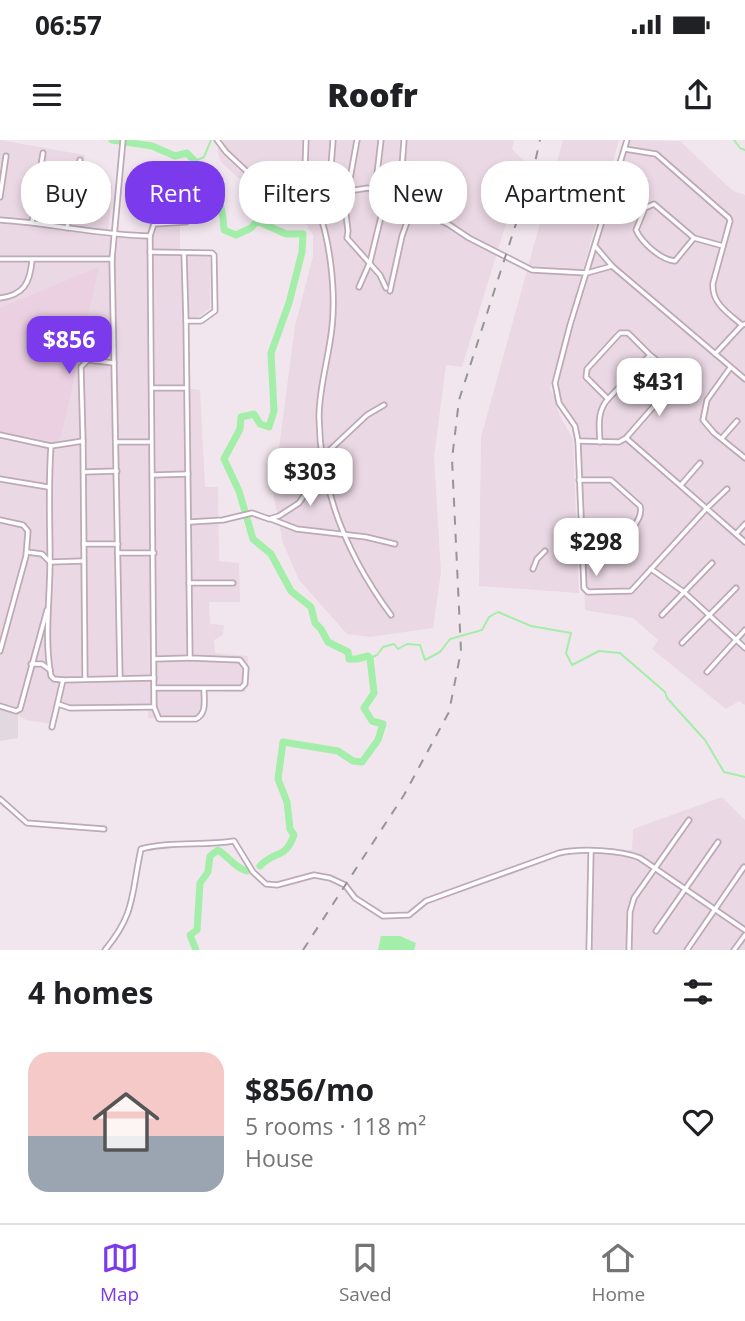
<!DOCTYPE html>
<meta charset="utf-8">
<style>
:root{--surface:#fff;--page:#f6f6f6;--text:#202124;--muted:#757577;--line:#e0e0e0;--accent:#7c3aed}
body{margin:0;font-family:"Open Sans",sans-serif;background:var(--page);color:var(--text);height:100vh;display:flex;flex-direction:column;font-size:26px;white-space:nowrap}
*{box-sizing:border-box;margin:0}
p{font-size:23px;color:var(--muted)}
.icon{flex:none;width:38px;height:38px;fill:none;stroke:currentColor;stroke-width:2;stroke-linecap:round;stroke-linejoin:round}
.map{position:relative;height:810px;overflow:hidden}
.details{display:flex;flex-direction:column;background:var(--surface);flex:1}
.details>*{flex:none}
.top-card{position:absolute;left:21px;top:21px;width:704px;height:63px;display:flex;gap:14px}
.price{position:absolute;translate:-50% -60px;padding:0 16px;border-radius:14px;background:#fff;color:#222;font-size:23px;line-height:46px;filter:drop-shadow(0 2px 4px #0008)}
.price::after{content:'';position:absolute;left:50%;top:42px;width:21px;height:16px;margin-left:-10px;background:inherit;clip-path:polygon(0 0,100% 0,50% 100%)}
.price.selected{background:var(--accent);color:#fff}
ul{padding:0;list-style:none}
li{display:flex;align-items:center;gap:21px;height:175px;padding:0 28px}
li span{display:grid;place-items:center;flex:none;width:196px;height:140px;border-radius:21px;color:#555}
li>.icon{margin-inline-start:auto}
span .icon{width:84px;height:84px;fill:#fffc;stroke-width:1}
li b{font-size:30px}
h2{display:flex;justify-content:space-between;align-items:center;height:84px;padding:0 28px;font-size:30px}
.pill{padding:0 24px;border-radius:28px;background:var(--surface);box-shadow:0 4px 10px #0003;font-size:24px;line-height:63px}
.pill.selected{background:var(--accent);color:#fff}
.status{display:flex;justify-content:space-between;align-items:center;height:49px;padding:0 35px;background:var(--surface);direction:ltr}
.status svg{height:19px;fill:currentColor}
header{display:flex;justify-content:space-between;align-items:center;height:91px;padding:0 28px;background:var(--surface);font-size:32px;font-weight:800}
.menu{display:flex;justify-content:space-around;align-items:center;height:98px;border-top:2px solid var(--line);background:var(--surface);font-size:19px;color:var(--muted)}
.menu a{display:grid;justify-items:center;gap:4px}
.menu .selected{color:var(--accent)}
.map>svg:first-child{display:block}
</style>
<div class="status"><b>06:57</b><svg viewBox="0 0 49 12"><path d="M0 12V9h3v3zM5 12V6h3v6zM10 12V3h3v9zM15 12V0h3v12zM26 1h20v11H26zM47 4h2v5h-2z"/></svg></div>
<header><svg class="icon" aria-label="menu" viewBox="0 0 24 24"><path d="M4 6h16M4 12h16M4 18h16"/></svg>Roofr<svg class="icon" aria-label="share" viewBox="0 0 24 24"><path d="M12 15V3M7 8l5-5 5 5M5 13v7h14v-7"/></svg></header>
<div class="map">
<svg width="745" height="810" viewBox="0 0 745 810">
<rect width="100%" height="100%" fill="#f2e6ee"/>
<g fill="#ead8e4">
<polygon points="0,0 85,15 84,26 99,29 98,35 103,37 102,42 112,46 108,96 149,98 149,84 180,84 180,114 210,116 210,168 196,179 184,179 186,248 200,250 205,347 218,347 219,421 239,423 240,462 209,462 210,484 224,485 223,495 214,500 215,513 248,516 246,552 205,551 206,571 196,579 148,578 148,567 68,569 56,566 52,584 26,580 18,575 0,569"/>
<polygon points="224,0 514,0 512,9 525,22 462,227 446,225 434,317 441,432 433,488 370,497 347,494 299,440 283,403 273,353 295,186 313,116 313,95 302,78 258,52 236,36 221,22 217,11"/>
<polygon points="563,0 619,0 550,248 553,255 628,0 680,1 733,51 745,55 745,565 739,561 726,569 652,509 658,500 633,478 585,470 577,292 557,266 559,274 573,299 579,453 479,446 481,297"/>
<polygon points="722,657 745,680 745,810 586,810 588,708 632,710 633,689"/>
</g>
<polygon fill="#e2d8df" points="0,569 18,575 18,598 0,601"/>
<polygon fill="#ebd0e1" points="99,127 61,297 56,302 0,292 0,168"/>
<polygon fill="#a3eea9" points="381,796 400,796 416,803 414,810 378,810"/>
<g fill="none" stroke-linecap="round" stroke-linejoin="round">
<g stroke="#a3eea9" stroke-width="2">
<polyline points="734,0 740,8 745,10"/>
<polyline points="195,21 204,17 211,0"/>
<polyline points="370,518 377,515 383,507 394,504 398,509 407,504 420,505 425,520 440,512 450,499 482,490 489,477 498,472 531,486 571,493 566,513 572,525 599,511 620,513 665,552 667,558 705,600 724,632 745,637"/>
</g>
<g stroke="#a3eea9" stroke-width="7">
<path d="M112,0l40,6 23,10 12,-3c23,23 36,43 37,77l12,5 15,-7 6,-7 29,13h17l-1,18 -13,51 -18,50 3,58 -5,16 -9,-3 -6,-10 -13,3 -1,12 -16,30 15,32 14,48 18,15 20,37 20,16 4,16 6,6 7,13 20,10 1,7h8l11,-3 2,2 4,35 -10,15 8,13 11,3 -5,16 -16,22 -9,-1 -15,-10 -55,-9 -5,37 9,23 3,27 4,6c-9,25 -19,15 -34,31"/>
<path d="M196,810l-6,-15 7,-5 3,-47 8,-11 2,-16 8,-6c11,7 17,18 29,21"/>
</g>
<g stroke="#bea9b7" stroke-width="7">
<g id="street">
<polyline points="217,0 226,12 272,55 284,59 295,59 368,48 448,84 469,98 532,130 587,133 612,126"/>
<polyline points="357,0 345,67 348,91 347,98 380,135 386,148"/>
<polyline points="627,0 570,185 555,243 559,263 575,286 578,301 584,448 588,452 631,451 706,369 727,349"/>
<path d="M625,9l31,5 73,64 1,3 -17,62c-2,20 15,30 29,42"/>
<polyline points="375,51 381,0"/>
<polyline points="329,54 333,0"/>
<polyline points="0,57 6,16"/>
<path d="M312,57c18,32 24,94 20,130 -3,30 -13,60 -13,90 1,73 29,140 72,198"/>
<polyline points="304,58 306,0"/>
<polyline points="396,60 402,27 404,0"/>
<path d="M0,80c50,3 99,15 150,16l4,-12 32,-2"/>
<polyline points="32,82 43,13"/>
<polyline points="67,88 80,20"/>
<path d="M150,96l4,471 5,12h37c11,-6 8,-18 8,-29"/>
<path d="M694,98l-19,23c-14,-1 -33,-18 -39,-31l9,-22 9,-4 40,34 29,8"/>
<polyline points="595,106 612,126 745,239"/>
<polyline points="150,112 212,113 214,115 215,171 201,181 186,181 190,518 240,520 246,528 245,544 241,548 155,548"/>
<polyline points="184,113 186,181"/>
<polyline points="0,119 112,119"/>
<polyline points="359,147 370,122 386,56"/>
<polyline points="390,151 402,96 412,68"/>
<path d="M0,158c24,-3 30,-15 32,-38"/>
<polyline points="715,214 742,185 745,184"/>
<polyline points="730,228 707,260 703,280 714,293 745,318"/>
<polyline points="152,248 186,248"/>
<polyline points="0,295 51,306"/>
<polyline points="626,298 745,402"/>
<polyline points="722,298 737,281"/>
<polyline points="83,301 81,227 88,220 114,223"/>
<polyline points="578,301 619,302 626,298 675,242 673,233 650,215 628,193 620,193 587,229 586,237 608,259 650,215"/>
<polyline points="116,302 151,302"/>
<path d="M600,302c-1,-16 -3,-31 8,-43"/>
<polyline points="84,332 117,331"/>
<polyline points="153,335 188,334"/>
<polyline points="0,339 48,347"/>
<path d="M579,340h32l29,26c5,15 -19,34 -30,44l-27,4"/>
<polyline points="681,345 700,323"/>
<polyline points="271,379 297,389 366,397 395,404"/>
<polyline points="0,380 23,385 28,391 26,416 0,511"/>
<polyline points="190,382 223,380 252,373 269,379 279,376 299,363 305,354 314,340 319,320 367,275 384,265"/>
<polyline points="736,394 745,384"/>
<polyline points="84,404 118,404"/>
<polyline points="27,412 42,414 49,421"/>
<polyline points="118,413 154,413"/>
<polyline points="50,422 83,421"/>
<polyline points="533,429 537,419 545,411"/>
<polyline points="651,429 684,452 745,508"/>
<polyline points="189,443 233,443"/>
<polyline points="662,475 712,423"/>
<polyline points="682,503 736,448"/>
<polyline points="155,519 190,518"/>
<polyline points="31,524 42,524 50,530"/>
<polyline points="707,532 745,490"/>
<polyline points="120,538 112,119 123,0"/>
<path d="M85,539l-2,-238 -32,5c-3,39 -1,76 -1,115 0,38 -6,77 1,115l3,3 9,1 91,-2"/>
<polyline points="58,564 70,568 154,567"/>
<polyline points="0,566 16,571 20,569 47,470"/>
<polyline points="52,587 63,540"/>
<polyline points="0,659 27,683 104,689"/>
<polyline points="656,791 718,702"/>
<path d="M105,810c31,-37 26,-56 36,-101 30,-8 62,-3 93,-8l19,31 13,12 11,1 37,-10 16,3 15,7 10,13 28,18 26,-1 17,-14 133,-48c21,-5 62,-3 81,5l105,72"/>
<polyline points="589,810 591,711"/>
<polyline points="629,810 630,772 634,758 689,680"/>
<polyline points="687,810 744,727"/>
<polyline points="734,810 745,795"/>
</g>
</g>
<use href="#street" stroke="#fff" stroke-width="3.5"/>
<polyline stroke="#959595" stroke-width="2" stroke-dasharray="9 9" stroke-linecap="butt" points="303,810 404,655 449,572 461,511 452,319 459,260 533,31 540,0"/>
</g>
</svg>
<b class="price selected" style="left:69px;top:236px">$856</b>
<b class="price" style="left:659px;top:278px">$431</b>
<b class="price" style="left:310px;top:368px">$303</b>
<b class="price" style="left:596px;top:438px">$298</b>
<div class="top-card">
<a class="pill">Buy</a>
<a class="pill selected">Rent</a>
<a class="pill">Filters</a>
<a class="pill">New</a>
<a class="pill">Apartment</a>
</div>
</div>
<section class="details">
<h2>4 homes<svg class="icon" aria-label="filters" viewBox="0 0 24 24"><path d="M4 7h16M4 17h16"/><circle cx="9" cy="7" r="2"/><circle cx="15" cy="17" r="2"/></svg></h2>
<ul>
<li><span style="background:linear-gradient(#f6c9c9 60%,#9aa5b1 0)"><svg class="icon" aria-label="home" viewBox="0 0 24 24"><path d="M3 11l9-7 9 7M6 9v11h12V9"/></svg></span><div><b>$856/mo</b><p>5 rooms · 118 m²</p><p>House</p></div><svg class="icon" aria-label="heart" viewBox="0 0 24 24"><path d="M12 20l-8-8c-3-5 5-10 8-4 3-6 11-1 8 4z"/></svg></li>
</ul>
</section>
<nav class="menu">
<a class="selected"><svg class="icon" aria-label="map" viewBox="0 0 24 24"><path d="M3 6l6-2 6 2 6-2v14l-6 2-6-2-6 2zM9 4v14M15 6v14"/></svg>Map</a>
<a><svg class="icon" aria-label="saved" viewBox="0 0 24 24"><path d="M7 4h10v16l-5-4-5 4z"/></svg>Saved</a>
<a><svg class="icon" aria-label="home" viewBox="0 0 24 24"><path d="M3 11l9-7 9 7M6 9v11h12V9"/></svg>Home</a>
</nav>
